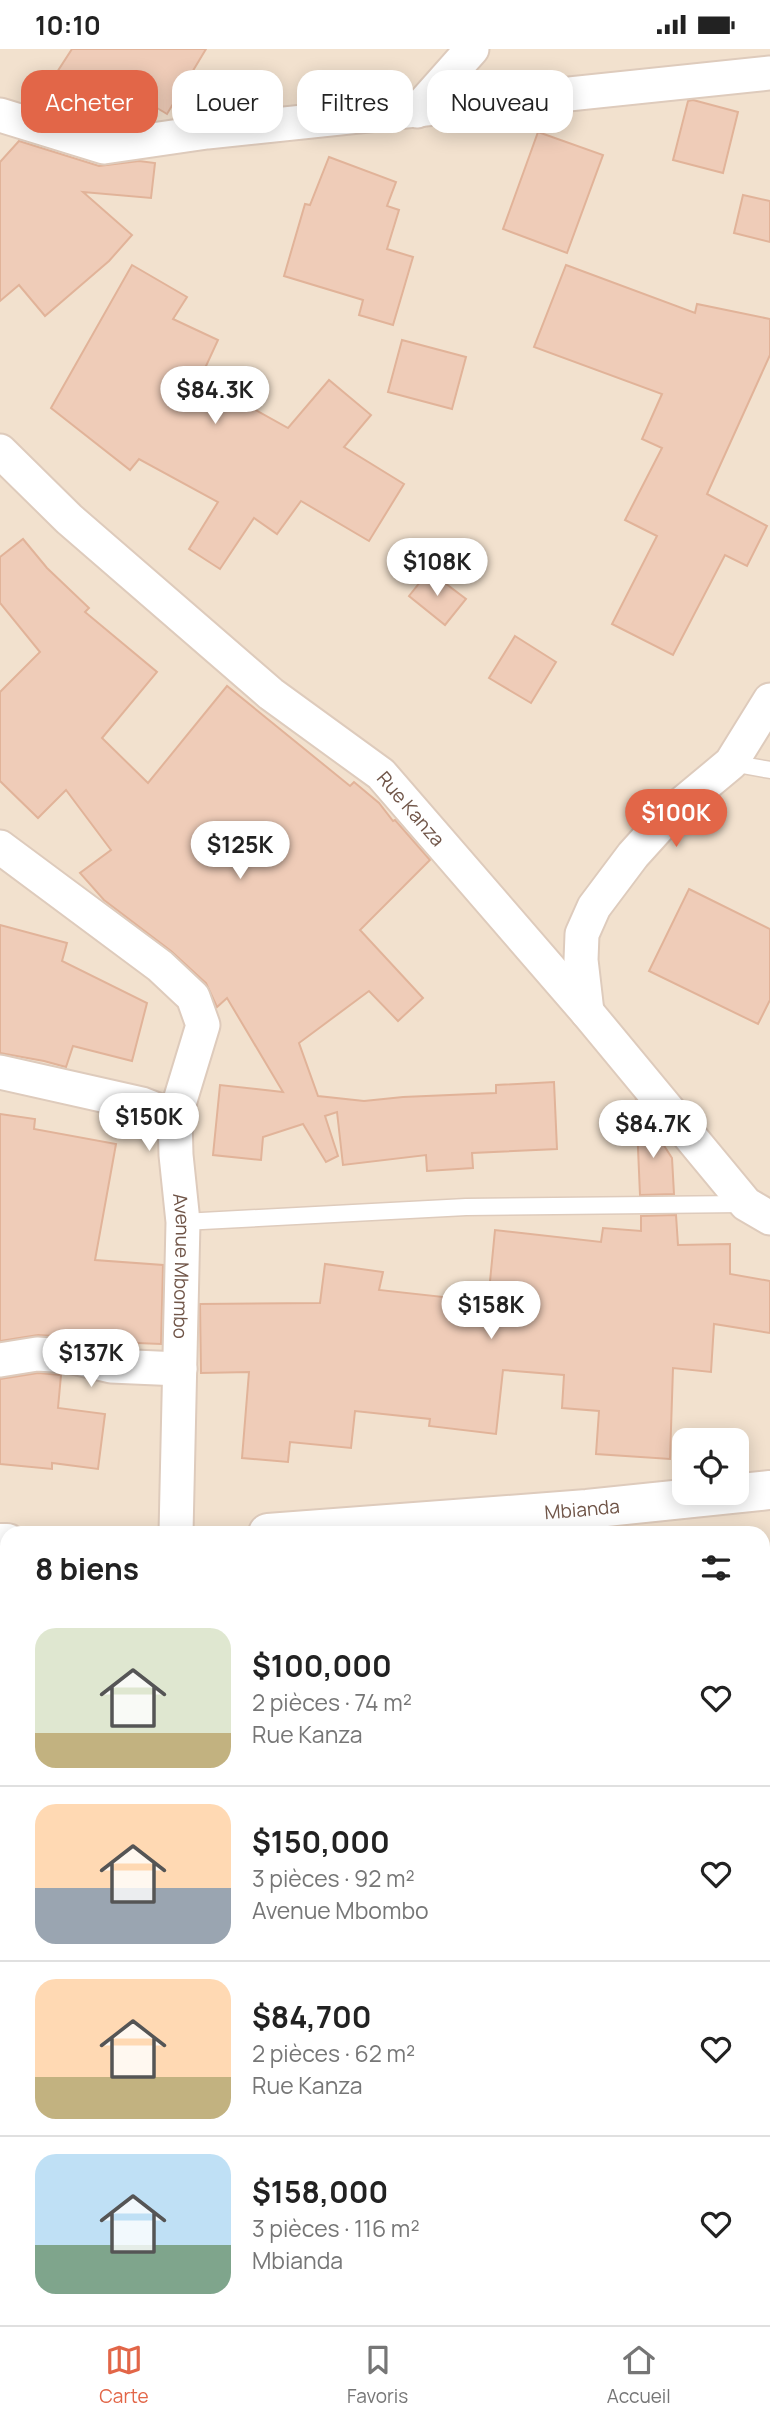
<!DOCTYPE html>
<html lang="fr">
<meta charset="utf-8">
<style>
:root{--surface:#fff;--page:#f6f6f6;--text:#222;--muted:#767676;--line:#e0e0e0;--accent:#e26648}
body{margin:0;font-family:Manrope,sans-serif;background:var(--page);color:var(--text);height:100vh;display:flex;flex-direction:column;font-size:26px;white-space:nowrap}
*{box-sizing:border-box;margin:0}
p{font-size:23px;color:var(--muted)}
.icon{flex:none;width:38px;height:38px;fill:none;stroke:currentColor;stroke-width:2;stroke-linecap:round;stroke-linejoin:round}
.map{position:relative;flex:1;overflow:hidden}
.details{position:absolute;left:0px;top:1477px;width:770px;height:800px;display:flex;flex-direction:column;background:var(--surface);border-radius:21px 21px 0 0;box-shadow:0 4px 18px #0003}
.details>*{flex:none}
.top-card{position:absolute;left:21px;top:21px;width:728px;height:63px;display:flex;gap:14px}
.fabs{position:absolute;left:672px;top:1379px;display:grid;gap:14px}
.fabs a{display:grid;place-items:center;width:77px;height:77px;border-radius:14px;background:var(--surface);box-shadow:0 4px 18px #0003;font-size:35px}
.price{position:absolute;translate:-50% -60px;padding:0 16px;border-radius:24px;background:#fff;color:#222;font-size:23px;line-height:46px;filter:drop-shadow(0 2px 4px #0008)}
.price::after{content:'';position:absolute;left:50%;top:42px;width:21px;height:16px;margin-left:-10px;background:inherit;clip-path:polygon(0 0,100% 0,50% 100%)}
.price.active{background:var(--accent);color:#fff}
ul{padding:0;list-style:none}
li{display:flex;align-items:center;gap:21px;height:175px;padding:0 35px}
li+li{border-top:2px solid var(--line)}
li span{display:grid;place-items:center;flex:none;width:196px;height:140px;border-radius:21px;color:#555}
li>.icon{margin-inline-start:auto}
span .icon{width:84px;height:84px;fill:#fffc;stroke-width:1}
li b{font-size:30px}
h2{display:flex;justify-content:space-between;align-items:center;height:84px;padding:0 35px;font-size:30px}
.chip{padding:0 24px;border-radius:21px;background:var(--surface);box-shadow:0 4px 18px #0003;font-size:24px;line-height:63px}
.chip.active{background:var(--accent);color:#fff}
.status{display:flex;justify-content:space-between;align-items:center;height:49px;padding:0 35px;background:var(--surface);direction:ltr}
.status svg{height:19px;fill:currentColor}
.tabs{display:flex;justify-content:space-around;align-items:center;height:98px;border-top:2px solid var(--line);background:var(--surface);font-size:19px;color:var(--muted)}
.tabs a{display:grid;justify-items:center;gap:4px}
.tabs .active{color:var(--accent)}
.map>svg:first-child{display:block}
</style>
<div class="status"><b>10:10</b><svg viewBox="0 0 49 12"><path d="M0 12V9h3v3zM5 12V6h3v6zM10 12V3h3v9zM15 12V0h3v12zM26 1h20v11H26zM47 4h2v5h-2z"/></svg></div>
<div class="map">
<svg width="770" height="2276" viewBox="0 0 770 2276">
<rect width="100%" height="100%" fill="#fbefdf"/>
<path fill="#f2e1ce" fill-rule="evenodd" d="M0,0h770v2276h-770zM684,1391h53v53h-53zM7,1484h756v786h-756z"/>
<g fill="#efccb8" stroke="#e1b399" stroke-width="2">
<polygon points="72,0 206,0 167,65 119,36 93,75 46,60 37,54"/>
<polygon points="693,51 738,63 723,124 673,111 688,52"/>
<polygon points="538,83 603,106 567,204 503,180"/>
<polygon points="19,92 99,117 139,112 155,114 151,149 83,143 132,186 109,212 45,267 19,236 0,252 0,113"/>
<polygon points="329,108 396,133 387,157 399,161 387,200 413,208 393,276 359,266 363,251 284,227 305,155 310,156"/>
<polygon points="743,146 770,152 770,193 734,184"/>
<polygon points="132,216 187,248 173,270 218,291 200,330 288,379 329,331 371,366 344,398 404,435 369,492 301,452 277,485 254,469 220,520 189,500 218,453 139,410 130,421 51,359"/>
<polygon points="566,216 695,264 697,255 770,270 770,306 707,445 767,477 747,517 725,506 673,606 612,575 657,487 625,471 662,399 642,390 662,345 534,298"/>
<polygon points="402,291 466,308 452,360 388,343"/>
<polygon points="23,490 47,519 89,559 85,563 157,623 102,689 148,734 227,637 350,737 354,733 379,754 393,772 395,771 430,811 360,881 423,949 398,972 369,942 299,994 318,1047 364,1052 403,1048 496,1044 496,1036 554,1033 557,1100 472,1104 473,1119 427,1122 426,1106 343,1116 337,1063 325,1067 338,1107 326,1113 303,1075 263,1088 261,1111 213,1106 220,1036 283,1043 227,949 217,958 206,934 171,902 104,851 80,824 111,801 66,741 38,769 0,732 0,643 40,603 0,554 0,508"/>
<polygon points="429,522 466,550 445,576 409,547"/>
<polygon points="515,587 556,613 531,654 489,629"/>
<polygon points="689,840 770,880 770,951 758,975 649,922"/>
<polygon points="0,876 67,894 62,912 147,954 132,1012 73,997 66,1018 44,1012 0,1004"/>
<polygon points="636,1053 672,1109 674,1145 640,1146"/>
<polygon points="0,1065 35,1070 34,1080 116,1095 95,1211 163,1216 161,1295 87,1292 70,1288 38,1286 0,1292"/>
<polygon points="676,1166 678,1196 730,1195 730,1225 770,1232 770,1284 714,1275 711,1323 673,1319 670,1410 596,1405 599,1362 562,1359 564,1326 503,1321 496,1385 429,1377 430,1370 355,1362 351,1399 290,1393 288,1413 242,1409 249,1323 201,1324 200,1255 320,1254 325,1215 383,1223 379,1241 488,1253 495,1181 601,1193 603,1179 641,1182 641,1167"/>
<polygon points="38,1324 61,1326 58,1359 105,1365 98,1420 52,1414 52,1420 0,1415 0,1330"/>
</g>
<g fill="none" stroke-linecap="round" stroke-linejoin="round">
<g stroke="#decbbc" stroke-width="19">
<g id="service">
<polyline points="731,714 770,721"/>
<polyline points="183,1173 466,1158 743,1155"/>
</g>
</g>
<g stroke="#decbbc" stroke-width="37">
<g id="minor">
<polyline points="417,62 472,0"/>
<polyline points="0,66 104,98 207,83 770,24"/>
<path id="s1" d="M0,402l69,68 202,175 110,80 206,238 159,192 24,14"/>
<path id="s2" d="M0,798l160,119 33,31 10,28 -28,92 1,38 7,67 -7,311"/>
<polyline points="587,963 581,911 582,885 594,858 633,806 671,764 731,714 770,651"/>
<polyline points="0,1023 142,1055 175,1068"/>
<polyline points="0,1311 37,1305 69,1307 111,1317 180,1320"/>
<polyline points="763,1763 770,1763"/>
<polyline points="0,1828 7,1828"/>
<polyline points="763,2079 770,2077"/>
<polyline points="0,2238 7,2237"/>
</g>
</g>
<g stroke="#decbbc" stroke-width="42">
<g id="tertiary">
<path id="s3" d="M268,1484l319,-24 183,-19"/>
<polyline points="0,1494 7,1494"/>
</g>
</g>
<use href="#service" stroke="#fff" stroke-width="16"/>
<use href="#minor" stroke="#fff" stroke-width="33"/>
<use href="#tertiary" stroke="#fff" stroke-width="38"/>
</g>
<g text-anchor="middle" stroke-width="7" stroke-linejoin="round" paint-order="stroke">
<g font-size="19" fill="#705548" stroke="#fef4e5">
<text dy="7" stroke="none"><textPath href="#s1" startOffset="546">Rue Kanza</textPath></text>
<text dy="7" stroke="none"><textPath href="#s2" startOffset="520">Avenue Mbombo</textPath></text>
<text dy="7" stroke="none"><textPath href="#s3" startOffset="315">Mbianda</textPath></text>
</g>
</g>
</svg>
<div class="fabs">
<a><svg class="icon" aria-label="locate" viewBox="0 0 24 24"><circle cx="12" cy="12" r="6"/><path d="M12 2v4M12 18v4M2 12h4M18 12h4"/></svg></a>
</div>
<b class="price" style="left:215px;top:377px">$84.3K</b>
<b class="price" style="left:437px;top:549px">$108K</b>
<b class="price active" style="left:676px;top:800px">$100K</b>
<b class="price" style="left:240px;top:832px">$125K</b>
<b class="price" style="left:149px;top:1104px">$150K</b>
<b class="price" style="left:653px;top:1111px">$84.7K</b>
<b class="price" style="left:491px;top:1292px">$158K</b>
<b class="price" style="left:91px;top:1340px">$137K</b>
<div class="top-card">
<a class="chip active">Acheter</a>
<a class="chip">Louer</a>
<a class="chip">Filtres</a>
<a class="chip">Nouveau</a>
</div>
<section class="details">
<h2>8 biens<svg class="icon" aria-label="filters" viewBox="0 0 24 24"><path d="M4 7h16M4 17h16"/><circle cx="9" cy="7" r="2"/><circle cx="15" cy="17" r="2"/></svg></h2>
<ul>
<li><span style="background:linear-gradient(#dfe7d0 75%,#c2b280 0)"><svg class="icon" aria-label="home" viewBox="0 0 24 24"><path d="M3 11l9-7 9 7M6 9v11h12V9"/></svg></span><div><b>$100,000</b><p>2 pièces · 74 m²</p><p>Rue Kanza</p></div><svg class="icon" aria-label="heart" viewBox="0 0 24 24"><path d="M12 20l-8-8c-3-5 5-10 8-4 3-6 11-1 8 4z"/></svg></li>
<li><span style="background:linear-gradient(#ffd9b3 60%,#9aa5b1 0)"><svg class="icon" aria-label="home" viewBox="0 0 24 24"><path d="M3 11l9-7 9 7M6 9v11h12V9"/></svg></span><div><b>$150,000</b><p>3 pièces · 92 m²</p><p>Avenue Mbombo</p></div><svg class="icon" aria-label="heart" viewBox="0 0 24 24"><path d="M12 20l-8-8c-3-5 5-10 8-4 3-6 11-1 8 4z"/></svg></li>
<li><span style="background:linear-gradient(#ffd9b3 70%,#c2b280 0)"><svg class="icon" aria-label="home" viewBox="0 0 24 24"><path d="M3 11l9-7 9 7M6 9v11h12V9"/></svg></span><div><b>$84,700</b><p>2 pièces · 62 m²</p><p>Rue Kanza</p></div><svg class="icon" aria-label="heart" viewBox="0 0 24 24"><path d="M12 20l-8-8c-3-5 5-10 8-4 3-6 11-1 8 4z"/></svg></li>
<li><span style="background:linear-gradient(#bfe0f5 65%,#7fa58c 0)"><svg class="icon" aria-label="home" viewBox="0 0 24 24"><path d="M3 11l9-7 9 7M6 9v11h12V9"/></svg></span><div><b>$158,000</b><p>3 pièces · 116 m²</p><p>Mbianda</p></div><svg class="icon" aria-label="heart" viewBox="0 0 24 24"><path d="M12 20l-8-8c-3-5 5-10 8-4 3-6 11-1 8 4z"/></svg></li>
</ul>
</section>
</div>
<nav class="tabs">
<a class="active"><svg class="icon" aria-label="map" viewBox="0 0 24 24"><path d="M3 6l6-2 6 2 6-2v14l-6 2-6-2-6 2zM9 4v14M15 6v14"/></svg>Carte</a>
<a><svg class="icon" aria-label="saved" viewBox="0 0 24 24"><path d="M7 4h10v16l-5-4-5 4z"/></svg>Favoris</a>
<a><svg class="icon" aria-label="home" viewBox="0 0 24 24"><path d="M3 11l9-7 9 7M6 9v11h12V9"/></svg>Accueil</a>
</nav>
